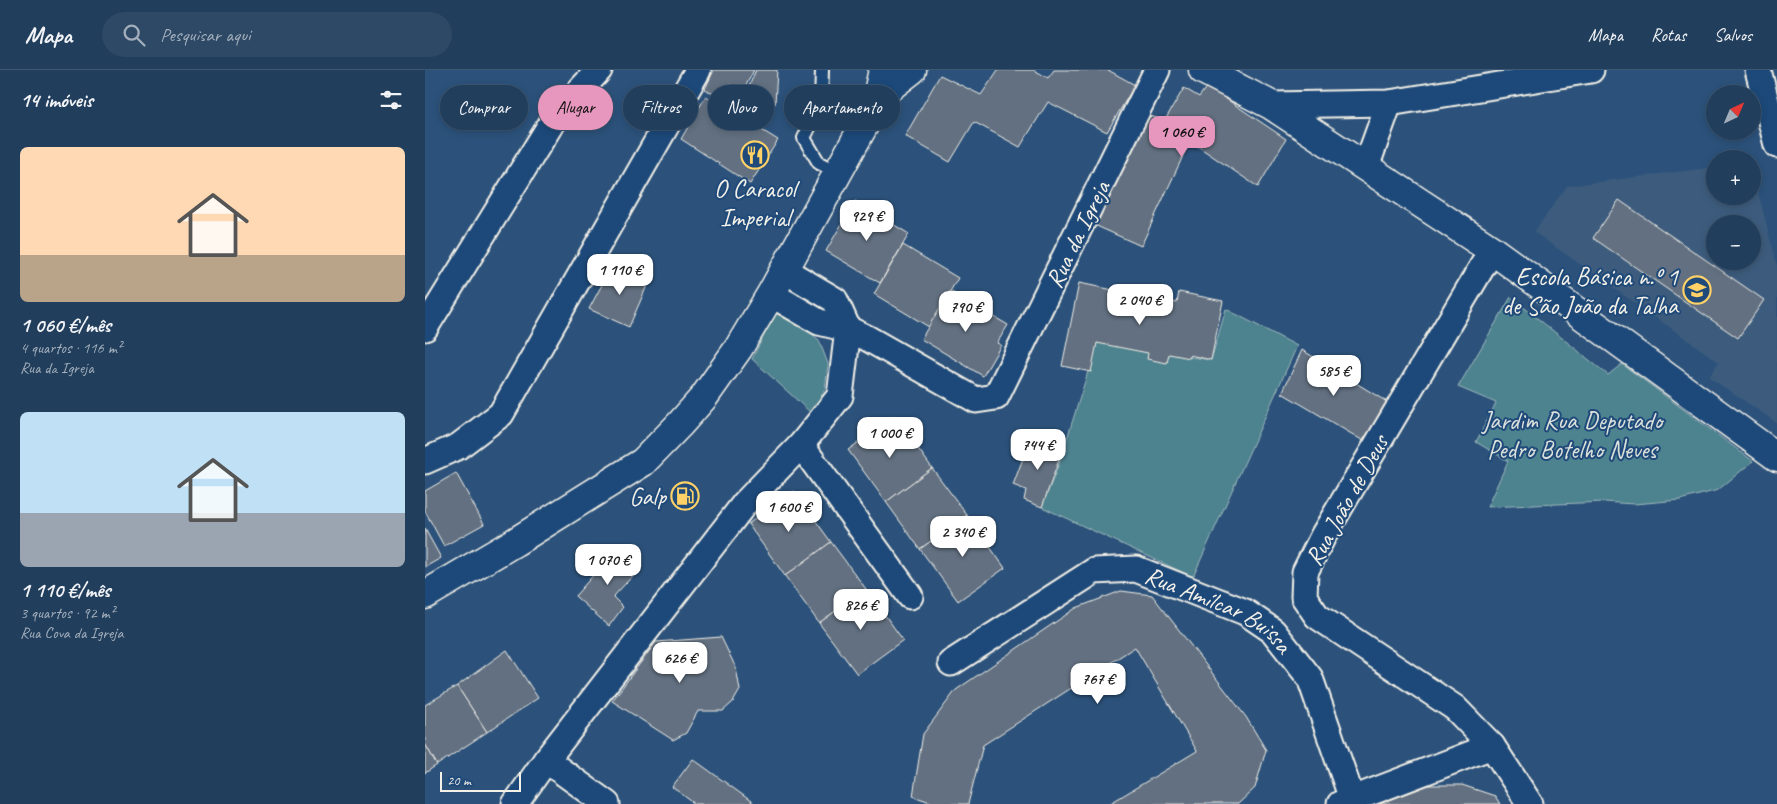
<!DOCTYPE html>
<html lang="pt">
<meta charset="utf-8">
<style>
:root{--surface:#213e5c;--page:#2d4965;--text:#f1f3f6;--muted:#a2aebb;--line:#3e5772;--accent:#e797bd}
body{margin:0;font-family:Caveat,sans-serif;background:var(--page);color:var(--text);height:100vh;display:flex;flex-direction:column;font-size:19px;white-space:nowrap}
*{box-sizing:border-box;margin:0}
p{font-size:16px;color:var(--muted)}
.icon{flex:none;width:28px;height:28px;fill:none;stroke:currentColor;stroke-width:2;stroke-linecap:round;stroke-linejoin:round}
.map{position:relative;flex:1;overflow:hidden}
.drawer{display:flex;flex-direction:column;background:var(--surface);width:425px}
.drawer>*{flex:none}
.top-card{position:absolute;left:15px;top:15px;width:475px;height:45px;display:flex;gap:10px}
.needle{width:32px;rotate:44deg}
.fabs{position:absolute;left:1281px;top:15px;display:grid;gap:10px}
.fabs a{display:grid;place-items:center;width:55px;height:55px;border-radius:50%;background:var(--surface);box-shadow:0 2px 8px #0003,0 0 0 1px var(--line);font-size:25px}
.scale{position:absolute;left:15px;bottom:12px;width:81px;box-sizing:border-box;padding-left:5px;border:2px solid #f4f1e8;border-top:0;font-size:14px;line-height:18px;white-space:nowrap;color:#f4f1e8;-webkit-text-stroke:4px #1f4a7a;paint-order:stroke}
.price{position:absolute;translate:-50% -42px;padding:0 11px;border-radius:10px;background:#fff;color:#222;font-size:16px;line-height:32px;filter:drop-shadow(0 1px 2px #0008)}
.price::after{content:'';position:absolute;left:50%;top:30px;width:15px;height:11px;margin-left:-8px;background:inherit;clip-path:polygon(0 0,100% 0,50% 100%)}
.price.active{background:var(--accent);color:#111}
ul{padding:0;list-style:none}
li{display:grid;align-content:center;gap:10px;height:265px;padding:0 20px}
li span{display:grid;place-items:center;height:155px;border-radius:8px;color:#555}
li>.icon{margin-inline-start:auto}
span .icon{width:90px;height:90px;fill:#fffc;stroke-width:1}
li b{font-size:21px}
h2{display:flex;justify-content:space-between;align-items:center;height:60px;padding:0 20px;font-size:21px}
.tag{padding:0 18px;border-radius:22px;background:var(--surface);box-shadow:0 2px 8px #0003,0 0 0 1px var(--line);font-size:18px;line-height:45px}
.tag.active{background:var(--accent);color:#111}
header{display:flex;align-items:center;gap:30px;box-sizing:border-box;height:70px;padding:0 25px;background:var(--surface);border-bottom:1px solid var(--line)}
header strong{font-size:24px}
nav{display:flex;gap:28px;margin-inline-start:auto;font-size:18px}
.search{width:350px;height:45px;background:var(--page);display:flex;align-items:center;gap:12px;box-sizing:border-box;padding:0 18px;border-radius:28px;color:var(--muted);font-size:19px}
main{display:flex;flex:1;min-height:0}
.map>svg:first-child{display:block}
</style>
<header>
<strong>Mapa</strong>
<div class="search"><svg class="icon" aria-label="search" viewBox="0 0 24 24"><circle cx="10" cy="10" r="6"/><path d="M15 15l6 6"/></svg>Pesquisar aqui</div>
<nav><a>Mapa</a><a>Rotas</a><a>Salvos</a></nav>
</header>
<main>
<section class="drawer">
<h2>14 imóveis<svg class="icon" aria-label="filters" viewBox="0 0 24 24"><path d="M4 7h16M4 17h16"/><circle cx="9" cy="7" r="2"/><circle cx="15" cy="17" r="2"/></svg></h2>
<ul>
<li><span style="background:linear-gradient(#ffd9b3 70%,#b9a48a 0)"><svg class="icon" aria-label="home" viewBox="0 0 24 24"><path d="M3 11l9-7 9 7M6 9v11h12V9"/></svg></span><div><b>1 060 €/mês</b><p>4 quartos · 116 m²</p><p>Rua da Igreja</p></div></li>
<li><span style="background:linear-gradient(#bfe0f5 65%,#9aa5b1 0)"><svg class="icon" aria-label="home" viewBox="0 0 24 24"><path d="M3 11l9-7 9 7M6 9v11h12V9"/></svg></span><div><b>1 110 €/mês</b><p>3 quartos · 92 m²</p><p>Rua Cova da Igreja</p></div></li>
</ul>
</section>
<div class="map">
<svg width="1352" height="734" viewBox="0 0 1352 734">
<rect width="100%" height="100%" fill="#2c527b"/>
<filter id="ink" filterUnits="userSpaceOnUse"><feTurbulence type="fractalNoise" baseFrequency=".02" numOctaves="2"/><feDisplacementMap in="SourceGraphic" scale="10" xChannelSelector="R" yChannelSelector="G"/><feConvolveMatrix kernelMatrix="1 2 1 2 8 2 1 2 1" color-interpolation-filters="sRGB"/></filter>
<g filter="url(#ink)">
<path fill="#3c5b7d" fill-rule="evenodd" d="M1290,97v29h38v-24l24,94v157l-68,-46 10,-15 -185,-130 33,-46zM1290,154h38v37h-38z"/>
<g fill="#4d828f" stroke="#a0babc">
<polygon points="1086,227 1183,305 1197,294 1328,391 1293,420 1255,430 1209,434 1179,432 1062,437 1083,391 1051,372 1071,333 1033,317"/>
<polygon points="801,239 872,276 768,507 617,437 635,391 672,273 786,290"/>
<polygon points="351,242 377,255 394,270 403,294 400,319 386,343 327,289"/>
</g>
<g fill="#627081" stroke="#f4f1e8">
<polygon points="289,0 329,0 319,19 305,15 297,29 280,19"/>
<polygon points="331,0 352,0 350,34 322,21"/>
<polygon points="573,0 609,0 623,8 629,0 683,0 710,15 682,62 623,32 595,77 549,52 525,92 480,66 515,5 556,25"/>
<polygon points="782,16 861,69 833,117 765,71 716,176 665,153 720,45 740,50 759,18 774,27"/>
<polygon points="281,26 353,70 325,114 256,69"/>
<polygon points="1194,130 1339,230 1313,268 1168,168"/>
<polygon points="430,131 484,164 455,213 401,181"/>
<polygon points="478,175 533,208 504,257 449,224"/>
<polygon points="188,194 224,211 204,257 164,239"/>
<polygon points="654,213 752,233 754,222 798,231 786,290 765,285 765,288 744,284 742,293 722,289 723,283 672,273 666,302 637,296"/>
<polygon points="525,221 583,255 572,273 576,275 558,306 496,269"/>
<polygon points="877,280 962,332 942,373 857,323"/>
<polygon points="470,346 507,398 461,432 423,380"/>
<polygon points="619,368 639,376 617,437 599,430 601,420 588,415 603,375 614,381"/>
<polygon points="507,398 542,445 495,479 461,432"/>
<polygon points="31,403 59,454 19,476 0,441 0,421"/>
<polygon points="369,421 406,472 360,506 323,454"/>
<polygon points="542,445 580,498 533,531 495,479"/>
<polygon points="0,459 16,488 0,497"/>
<polygon points="406,472 441,519 394,553 360,506"/>
<polygon points="193,477 215,498 188,527 198,537 184,556 150,526"/>
<polygon points="441,519 478,570 432,604 394,553"/>
<polygon points="696,521 727,525 821,647 841,680 830,718 813,734 684,734 772,681 710,577 558,675 543,734 511,734 488,726 498,664 531,620 651,538"/>
<polygon points="296,567 311,598 315,620 308,632 298,641 273,641 261,663 248,670 187,631 231,572"/>
<polygon points="82,580 113,628 62,662 32,616"/>
<polygon points="32,616 62,662 12,695 0,674 0,635"/>
<polygon points="0,674 12,695 0,703"/>
<polygon points="268,689 330,734 270,734 247,717"/>
<polygon points="1004,715 1037,715 1070,726 1075,734 954,734"/>
</g>
<g fill="none" stroke-linecap="round" stroke-linejoin="round">
<g stroke="#f4f1e8" stroke-width="16">
<g id="service">
<polyline points="397,0 396,34 379,68 394,93 412,102"/>
<polyline points="396,34 443,48"/>
</g>
</g>
<g stroke="#f4f1e8" stroke-width="29">
<g id="minor">
<polyline points="1333,0 1352,75"/>
<polyline points="846,35 964,33 1166,0"/>
<polyline points="941,97 964,33"/>
<polyline points="1067,180 898,466 880,502 879,527 892,546 1030,638 1067,676 1105,734"/>
<polyline points="346,224 394,252 423,259 442,268 551,330 571,327 732,0"/>
<polyline points="0,258 131,46 174,0"/>
<polyline points="376,375 485,526"/>
<polyline points="0,391 34,376 76,344 273,0"/>
<path id="s1" d="M526,593l143,-92 42,-2 109,43 28,19 37,47 42,121"/>
<polyline points="121,690 182,734"/>
<polyline points="90,734 121,690 320,433 376,375 415,326 423,259 410,230 359,200"/>
<polyline points="915,734 1067,676"/>
</g>
</g>
<g stroke="#f4f1e8" stroke-width="31">
<g id="tertiary">
<polyline points="778,0 846,35 1067,180 1352,387"/>
<polyline points="452,27 487,0"/>
<polyline points="0,525 90,472 218,392 255,354 279,327 313,279 346,224 443,48 452,27 458,0"/>
</g>
</g>
<use href="#service" stroke="#1f4a7a" stroke-width="12"/>
<use href="#minor" stroke="#1f4a7a" stroke-width="25"/>
<use href="#tertiary" stroke="#1f4a7a" stroke-width="28"/>
</g>
</g>
<defs>
<g id="restaurant-ring" transform="scale(1.4375)"><circle r="9.5" fill="#1f4a7a" stroke="#ffd166" stroke-width="1.5"/><path d="M-5-6h1v4h1v-4h1v4h1v-4h1v5L-1.5 .5V6h-2V.5L-5-1ZM5-6V6H3V1.5H1.5Q1.5-4 5-6Z" fill="#ffd166"/></g>
<g id="school-ring" transform="scale(1.4375)"><circle r="9.5" fill="#1f4a7a" stroke="#ffd166" stroke-width="1.5"/><path d="M0-5L7-2L0 1L-7-2ZM-4 1L0 2.5L4 1V4Q0 6-4 4Z" fill="#ffd166"/></g>
<g id="fuel-ring" transform="scale(1.4375)"><circle r="9.5" fill="#1f4a7a" stroke="#ffd166" stroke-width="1.5"/><path d="M-5.5-6h7V0h2V4h1.3V-2.5L3-4.5l.8-.8L6-3V5H2.5V1h-1V6h-7ZM-4.2-4.7v3.2H.2V-4.7Z" fill="#ffd166"/></g>
</defs>
<g fill-rule="evenodd">
<use href="#restaurant-ring" x="330" y="85"/>
<use href="#school-ring" x="1272" y="220"/>
<use href="#fuel-ring" x="260" y="426"/>
</g>
<g text-anchor="middle" stroke-width="4" stroke-linejoin="round" paint-order="stroke">
<g font-size="25" fill="#f4f1e8" stroke="#1f4a7a" text-anchor="end">
<text x="330" y="127" text-anchor="middle">O Caracol<tspan x="330" dy="29">Imperial</tspan></text>
<text x="1253" y="215">Escola Básica n.º 1<tspan x="1253" dy="29">de São João da Talha</tspan></text>
<text x="241" y="435">Galp</text>
</g>
<g font-size="25" fill="#f4f1e8" stroke="#1f4a7a">
<text transform="translate(652 164) rotate(-64)" y="9">Rua da Igreja</text>
<text transform="translate(921 430) rotate(-61)" y="9">Rua João de Deus</text>
<text dy="9" stroke="none"><textPath href="#s1" startOffset="305">Rua Amílcar Buissa</textPath></text>
</g>
<g font-size="25" fill="#dbe0db" stroke="#1f4a7a">
<text x="1147" y="359">Jardim Rua Deputado<tspan x="1147" dy="29">Pedro Botelho Neves</tspan></text>
</g>
</g>
</svg>
<div class="fabs">
<a><svg class="needle" viewBox="-14 -14 28 28"><path d="M0-13l5 13h-10z" fill="#e53935"/><path d="M0 13l5-13h-10z" fill="#a2aebb"/></svg></a>
<a>+</a>
<a>−</a>
</div>
<div class="scale">20 m</div>
<b class="price active" style="left:757px;top:88px">1 060 €</b>
<b class="price" style="left:442px;top:172px">929 €</b>
<b class="price" style="left:195px;top:226px">1 110 €</b>
<b class="price" style="left:715px;top:256px">2 040 €</b>
<b class="price" style="left:541px;top:263px">790 €</b>
<b class="price" style="left:909px;top:327px">585 €</b>
<b class="price" style="left:465px;top:389px">1 000 €</b>
<b class="price" style="left:613px;top:401px">744 €</b>
<b class="price" style="left:364px;top:463px">1 600 €</b>
<b class="price" style="left:538px;top:488px">2 340 €</b>
<b class="price" style="left:183px;top:516px">1 070 €</b>
<b class="price" style="left:436px;top:561px">826 €</b>
<b class="price" style="left:255px;top:614px">626 €</b>
<b class="price" style="left:673px;top:635px">767 €</b>
<div class="top-card">
<a class="tag">Comprar</a>
<a class="tag active">Alugar</a>
<a class="tag">Filtros</a>
<a class="tag">Novo</a>
<a class="tag">Apartamento</a>
</div>
</div>
</main>
